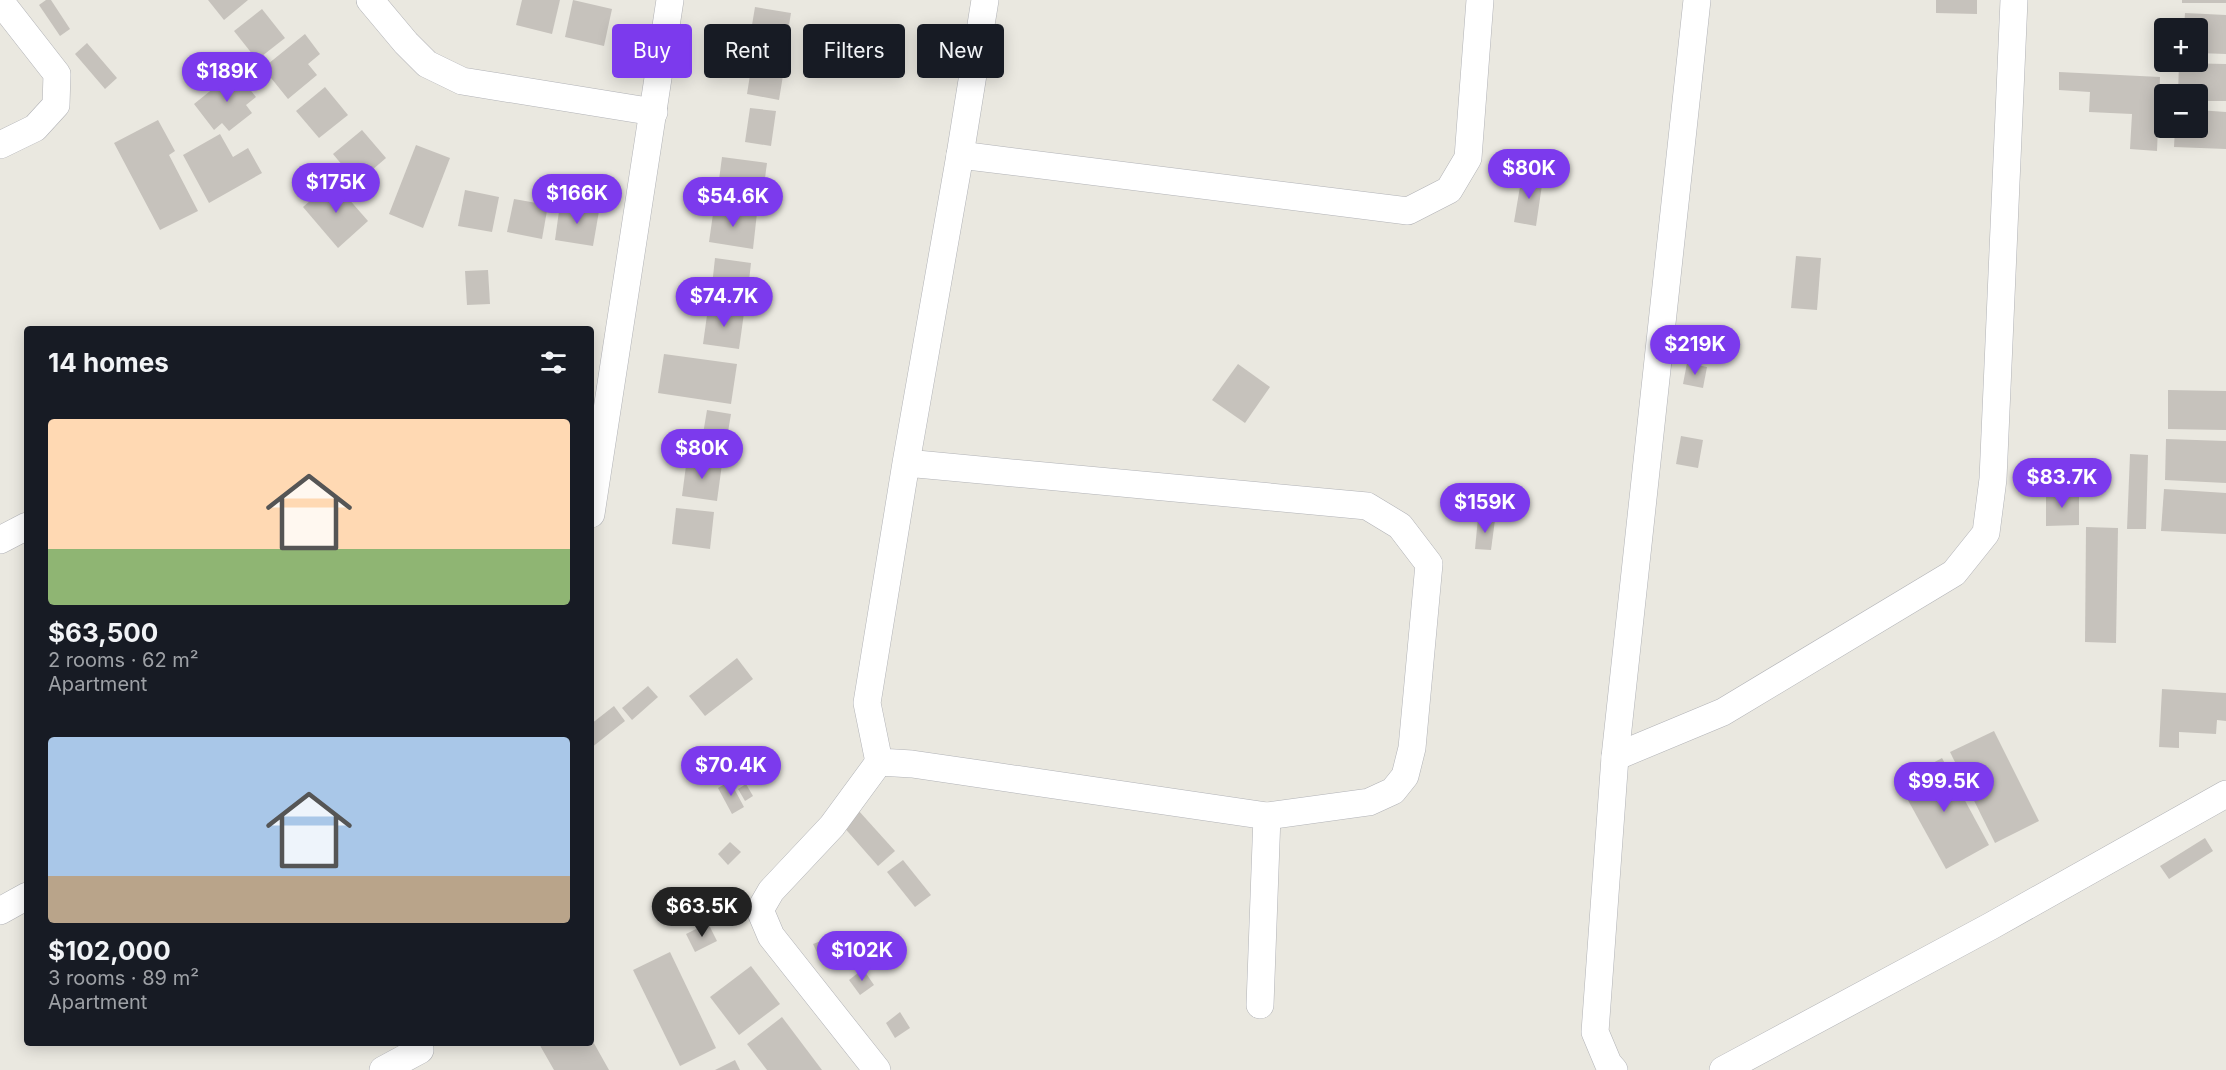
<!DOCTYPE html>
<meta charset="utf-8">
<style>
:root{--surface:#171b24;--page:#20242c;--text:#f1f3f6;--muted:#9ea1a6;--accent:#7c3aed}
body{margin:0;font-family:Inter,sans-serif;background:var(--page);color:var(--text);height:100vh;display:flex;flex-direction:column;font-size:22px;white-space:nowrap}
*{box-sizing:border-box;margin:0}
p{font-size:20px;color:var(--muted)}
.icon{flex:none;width:33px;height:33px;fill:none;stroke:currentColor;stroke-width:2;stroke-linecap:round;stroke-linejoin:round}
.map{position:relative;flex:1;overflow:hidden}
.panel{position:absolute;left:24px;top:326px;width:570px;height:720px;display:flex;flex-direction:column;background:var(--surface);border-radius:6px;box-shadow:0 3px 15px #0003}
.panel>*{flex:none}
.guide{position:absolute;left:612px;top:24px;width:570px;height:54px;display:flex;gap:12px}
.controls{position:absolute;left:2154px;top:18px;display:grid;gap:12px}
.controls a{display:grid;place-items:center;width:54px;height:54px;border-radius:6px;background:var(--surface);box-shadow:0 3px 15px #0003;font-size:30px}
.price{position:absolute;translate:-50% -51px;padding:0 14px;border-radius:21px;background:var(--accent);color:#fff;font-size:20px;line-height:39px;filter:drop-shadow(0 2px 3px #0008)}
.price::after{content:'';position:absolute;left:50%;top:36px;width:18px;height:14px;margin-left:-9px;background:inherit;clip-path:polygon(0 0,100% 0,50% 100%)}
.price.active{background:#222;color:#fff}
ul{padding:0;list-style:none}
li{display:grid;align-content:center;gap:12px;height:318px;padding:0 24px}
li span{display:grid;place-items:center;height:186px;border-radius:6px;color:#555}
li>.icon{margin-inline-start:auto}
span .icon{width:108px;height:108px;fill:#fffc;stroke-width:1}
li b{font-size:26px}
h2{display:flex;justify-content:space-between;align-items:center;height:72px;padding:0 24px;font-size:26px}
.tag{padding:0 21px;border-radius:6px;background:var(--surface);box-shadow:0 3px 15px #0003;font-size:21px;line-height:54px}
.tag.active{background:var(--accent);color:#fff}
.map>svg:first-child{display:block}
</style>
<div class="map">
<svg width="2226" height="1070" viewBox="0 0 2226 1070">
<rect width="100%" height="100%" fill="#eae8e0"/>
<g fill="#c6c2bc">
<polygon points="46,0 51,0 70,29 60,36 39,5"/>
<polygon points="208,0 248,0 224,20"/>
<polygon points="522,0 560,0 552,34 516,25"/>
<polygon points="573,0 612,9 604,46 565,37"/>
<polygon points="1936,0 1977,0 1977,14 1936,13"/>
<rect x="2182" y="0" width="44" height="3"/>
<polygon points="755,7 791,13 785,49 749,43"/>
<polygon points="262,9 285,38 257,60 234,31"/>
<polygon points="2185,13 2226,15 2226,54 2198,53 2198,28 2184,28"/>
<polygon points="305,34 320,54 308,64 317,75 288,99 263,68"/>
<polygon points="87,43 117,78 105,89 75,54"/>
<polygon points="763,59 785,63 779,100 747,94 750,75 760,77"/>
<polygon points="2179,63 2226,64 2226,101 2198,101 2198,94 2178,94"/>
<polygon points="235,71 256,97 246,105 252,113 229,131 222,123 214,130 194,104"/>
<polygon points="2059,72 2160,77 2157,151 2130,149 2132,114 2089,112 2090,92 2059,90"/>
<polygon points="325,87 348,115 319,138 296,111"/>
<polygon points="750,108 776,111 771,146 745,142"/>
<polygon points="2198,110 2226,112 2226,149 2174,147 2175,128 2198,128"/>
<polygon points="158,120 175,151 169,155 198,211 160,230 114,143"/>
<polygon points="362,130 386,158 357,183 333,154"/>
<polygon points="220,134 233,157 248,148 262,173 209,203 183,155"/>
<polygon points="416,145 450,158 423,228 389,214"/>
<polygon points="722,157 767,163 762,201 717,195"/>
<polygon points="1522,175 1543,178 1536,226 1514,222"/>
<polygon points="333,181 368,221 338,248 303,207"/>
<polygon points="465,190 499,197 492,232 458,226"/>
<polygon points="514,199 548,205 542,239 507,232"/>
<polygon points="560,204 599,211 593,246 555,240"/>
<polygon points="714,207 757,213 753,249 709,242"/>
<polygon points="1796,256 1821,258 1817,310 1791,308"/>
<polygon points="715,258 751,263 747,299 711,295"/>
<polygon points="488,270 490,304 467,305 465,271"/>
<polygon points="708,308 744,313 739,349 703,344"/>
<polygon points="664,354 737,364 731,404 658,393"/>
<polygon points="1687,363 1707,367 1703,388 1683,384"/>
<polygon points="1238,364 1270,387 1245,423 1212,400"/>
<polygon points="2168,390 2226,391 2226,430 2168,429"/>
<polygon points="707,410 731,414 725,450 701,446"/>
<polygon points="1681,436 1703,440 1698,468 1676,464"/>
<polygon points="2166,439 2226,441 2226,483 2165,480"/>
<polygon points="2130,454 2148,455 2146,529 2127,529"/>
<polygon points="687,458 722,464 717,501 682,496"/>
<polygon points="2164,489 2226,493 2226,534 2161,531"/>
<polygon points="2046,492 2079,493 2079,525 2046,526"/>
<polygon points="676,508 714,512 710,549 672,544"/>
<polygon points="1478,518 1495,520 1491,550 1475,549"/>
<polygon points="2086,527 2118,528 2116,643 2085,642"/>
<polygon points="737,658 753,679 705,716 689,696"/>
<polygon points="648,686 658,697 632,720 622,708"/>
<polygon points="2162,689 2226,693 2226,721 2217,720 2216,734 2179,732 2179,748 2159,747"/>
<polygon points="614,706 625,721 591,748 591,724"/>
<polygon points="1994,731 2039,821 1995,843 1950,752"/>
<polygon points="725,756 732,768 726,771 719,759"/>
<polygon points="1942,758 1989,845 1946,869 1898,782"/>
<polygon points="730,781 744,807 732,814 718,788"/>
<polygon points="746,784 753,796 745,801 738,789"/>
<polygon points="858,810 895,851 878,866 842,825"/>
<polygon points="2205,838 2213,851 2169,879 2160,866"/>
<polygon points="730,842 741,852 728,865 718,854"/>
<polygon points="903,860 931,895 915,907 887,872"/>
<polygon points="708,923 717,941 695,952 686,934"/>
<polygon points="829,938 836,954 821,961 813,944"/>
<polygon points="670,952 716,1048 680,1066 633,970"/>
<polygon points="751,966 780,1004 739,1035 710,997"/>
<polygon points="863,969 874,985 860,995 849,980"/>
<polygon points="900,1012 910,1028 895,1038 886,1023"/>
<polygon points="782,1017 822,1070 767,1070 747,1044"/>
<polygon points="591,1038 609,1070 554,1070 538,1042 591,1042"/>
<polygon points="735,1060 740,1070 715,1070"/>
</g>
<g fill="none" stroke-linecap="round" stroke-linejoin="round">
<g stroke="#b1b2b6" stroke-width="28">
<g id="street">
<polyline points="370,0 406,43 427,64 462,81 654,112"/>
<polyline points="0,1 57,74 56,105 35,128 0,145"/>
<polyline points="960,155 1408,211 1449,190 1468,158 1480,0"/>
<polyline points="906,463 1367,506 1400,526 1429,564 1412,748 1405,776 1393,791 1369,802 1267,816 912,764 879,762 867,703 906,463 960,155 985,0"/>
<polyline points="591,514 670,0"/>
<polyline points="0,540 27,526"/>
<polyline points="1615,757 1723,712 1954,573 1986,533 1993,479 2014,0"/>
<polyline points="0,911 27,896"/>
<polyline points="1260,1005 1267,816"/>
<polyline points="383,1070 420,1050"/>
<polyline points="877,1070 771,936 760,910 771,891 832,826 879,762"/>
<polyline points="1614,1070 1608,1063 1595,1032 1615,757 1697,0"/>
<polyline points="1723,1070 1991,926 2226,794"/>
</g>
</g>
<use href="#street" stroke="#fff" stroke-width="27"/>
</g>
</svg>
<div class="controls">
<a>+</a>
<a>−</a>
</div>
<b class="price" style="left:227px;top:103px">$189K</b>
<b class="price" style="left:1529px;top:200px">$80K</b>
<b class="price" style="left:336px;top:214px">$175K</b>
<b class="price" style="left:577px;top:225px">$166K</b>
<b class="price" style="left:733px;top:228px">$54.6K</b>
<b class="price" style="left:724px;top:328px">$74.7K</b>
<b class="price" style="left:1695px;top:376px">$219K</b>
<b class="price" style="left:702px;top:480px">$80K</b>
<b class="price" style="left:2062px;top:509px">$83.7K</b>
<b class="price" style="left:1485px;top:534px">$159K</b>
<b class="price" style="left:731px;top:797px">$70.4K</b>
<b class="price" style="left:1944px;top:813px">$99.5K</b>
<b class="price active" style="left:702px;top:938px">$63.5K</b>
<b class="price" style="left:862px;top:982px">$102K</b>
<div class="guide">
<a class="tag active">Buy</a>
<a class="tag">Rent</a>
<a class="tag">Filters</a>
<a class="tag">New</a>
</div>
<section class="panel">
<h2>14 homes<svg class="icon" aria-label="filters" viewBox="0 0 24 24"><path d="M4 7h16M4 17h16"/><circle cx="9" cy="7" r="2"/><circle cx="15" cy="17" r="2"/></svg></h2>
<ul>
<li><span style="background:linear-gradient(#ffd9b3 70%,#8fb573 0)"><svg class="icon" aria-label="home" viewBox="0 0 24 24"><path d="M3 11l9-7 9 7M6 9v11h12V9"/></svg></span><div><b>$63,500</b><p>2 rooms · 62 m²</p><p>Apartment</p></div></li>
<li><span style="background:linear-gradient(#a9c7e8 75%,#b9a48a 0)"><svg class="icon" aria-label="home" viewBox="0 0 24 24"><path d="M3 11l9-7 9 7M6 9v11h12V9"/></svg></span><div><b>$102,000</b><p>3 rooms · 89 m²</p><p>Apartment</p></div></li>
</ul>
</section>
</div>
